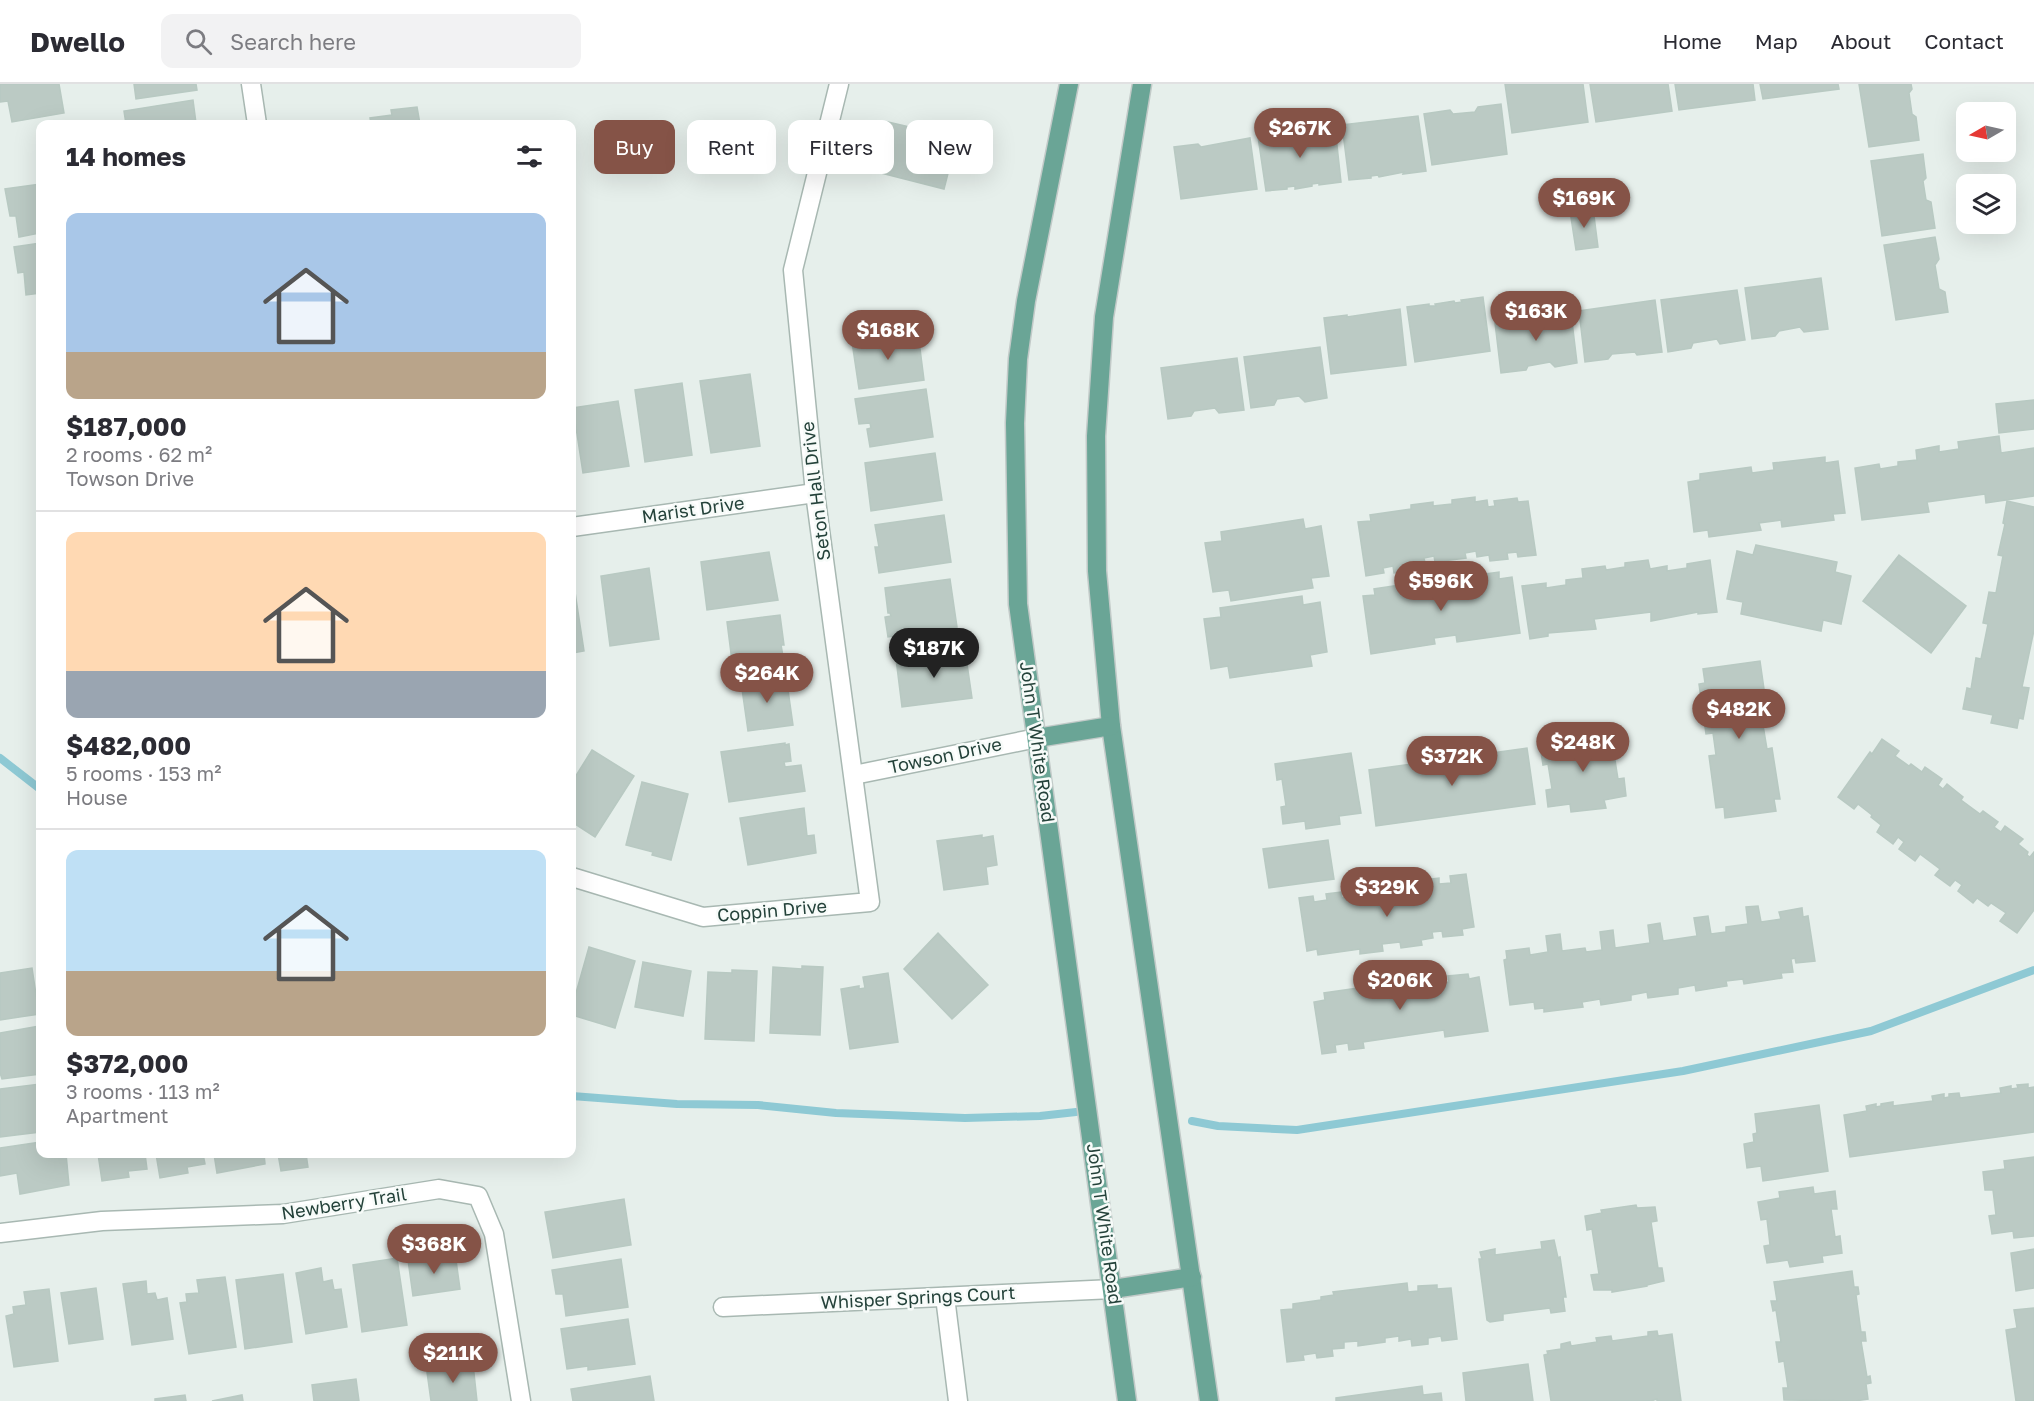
<!DOCTYPE html>
<meta charset="utf-8">
<style>
:root{--surface:#fff;--page:#f2f2f3;--text:#2b2b33;--muted:#7c7c81;--line:#e1e1e2;--accent:#855347}
body{margin:0;font-family:"Golos Text",sans-serif;background:var(--page);color:var(--text);height:100vh;display:flex;flex-direction:column;font-size:22px;white-space:nowrap}
*{box-sizing:border-box;margin:0}
p{font-size:20px;color:var(--muted)}
.icon{flex:none;width:33px;height:33px;fill:none;stroke:currentColor;stroke-width:2;stroke-linecap:round;stroke-linejoin:round}
.map{position:relative;flex:1;overflow:hidden}
.side{position:absolute;left:36px;top:36px;width:540px;height:1038px;display:flex;flex-direction:column;background:var(--surface);border-radius:12px;box-shadow:0 6px 24px #0002}
.side>*{flex:none}
.banner{position:absolute;left:594px;top:36px;width:570px;height:54px;display:flex;gap:12px}
.needle{width:39px;rotate:261deg}
.fabs{position:absolute;left:1956px;top:18px;display:grid;gap:12px}
.fabs a{display:grid;place-items:center;width:60px;height:60px;border-radius:12px;background:var(--surface);box-shadow:0 6px 24px #0002;font-size:30px}
.price{position:absolute;translate:-50% -51px;padding:0 14px;border-radius:21px;background:var(--accent);color:#fff;font-size:20px;line-height:39px;filter:drop-shadow(0 2px 3px #0008)}
.price::after{content:'';position:absolute;left:50%;top:36px;width:18px;height:14px;margin-left:-9px;background:inherit;clip-path:polygon(0 0,100% 0,50% 100%)}
.price.selected{background:#222;color:#fff}
ul{padding:0;list-style:none}
li{display:grid;align-content:center;gap:12px;height:318px;padding:0 30px}
li+li{border-top:2px solid var(--line)}
li span{display:grid;place-items:center;height:186px;border-radius:12px;color:#555}
li>.icon{margin-inline-start:auto}
span .icon{width:108px;height:108px;fill:#fffc;stroke-width:1}
li b{font-size:26px}
h2{display:flex;justify-content:space-between;align-items:center;height:72px;padding:0 30px;font-size:26px}
.pill{padding:0 21px;border-radius:12px;background:var(--surface);box-shadow:0 6px 24px #0002;font-size:21px;line-height:54px}
.pill.selected{background:var(--accent);color:#fff}
header{display:flex;align-items:center;gap:36px;box-sizing:border-box;height:84px;padding:0 30px;background:var(--surface);border-bottom:2px solid var(--line)}
header strong{font-size:28px}
nav{display:flex;gap:33px;margin-inline-start:auto;font-size:21px}
.search{width:420px;height:54px;background:var(--page);display:flex;align-items:center;gap:15px;box-sizing:border-box;padding:0 21px;border-radius:12px;color:var(--muted);font-size:22px}
.map>svg:first-child{display:block}
</style>
<header>
<strong>Dwello</strong>
<div class="search"><svg class="icon" aria-label="search" viewBox="0 0 24 24"><circle cx="10" cy="10" r="6"/><path d="M15 15l6 6"/></svg>Search here</div>
<nav><a>Home</a><a>Map</a><a>About</a><a>Contact</a></nav>
</header>
<div class="map">
<svg width="2034" height="1317" viewBox="0 0 2034 1317">
<rect width="100%" height="100%" fill="#e6efeb"/>
<g fill="none" stroke-linecap="round" stroke-linejoin="round">
<g stroke="#8ec9d4" stroke-width="8">
<polyline points="0,674 40,705"/>
<polyline points="572,1012 677,1020 758,1021 836,1029 965,1034 1040,1032 1076,1028"/>
<polyline points="1192,1037 1218,1042 1297,1046 1683,987 1871,947 2034,886"/>
</g>
</g>
<g fill="#bbcac4" stroke="#b8c9c2" stroke-width="1.5">
<polygon points="0,0 59,0 64,29 12,38 8,17 0,18"/>
<polygon points="134,0 196,0 197,6 136,15"/>
<polygon points="1505,0 1583,0 1588,38 1512,49"/>
<polygon points="1590,0 1668,0 1672,27 1596,38"/>
<polygon points="1675,0 1753,0 1755,16 1679,26"/>
<polygon points="1760,0 1838,0 1839,5 1763,15"/>
<polygon points="1859,0 1911,0 1912,5 1909,9 1912,30 1916,33 1919,56 1869,63"/>
<polygon points="193,16 196,39 201,38 202,40 126,40 124,27"/>
<polygon points="1501,20 1507,70 1432,81 1424,30 1450,26 1453,30 1475,28 1478,23"/>
<polygon points="417,23 420,40 371,40 370,34 392,31 391,26"/>
<polygon points="1418,32 1426,87 1403,90 1404,88 1379,93 1378,91 1371,92 1371,94 1349,96 1342,41"/>
<polygon points="888,38 957,54 944,105 869,86 876,58 882,59"/>
<polygon points="1335,43 1341,98 1319,101 1319,99 1312,100 1312,102 1295,105 1295,102 1287,103 1287,105 1266,107 1258,53"/>
<polygon points="1250,54 1257,105 1181,115 1174,63 1198,60 1201,63"/>
<polygon points="1923,70 1926,94 1923,97 1926,116 1931,118 1935,144 1882,152 1871,77"/>
<polygon points="40,100 40,149 19,153 16,132 10,132 5,105"/>
<polygon points="1593,124 1598,163 1576,166 1570,127"/>
<polygon points="1935,153 1939,175 1935,181 1939,205 1945,208 1948,228 1896,236 1884,161"/>
<polygon points="40,159 40,209 26,211 24,188 18,189 14,163"/>
<polygon points="1821,194 1828,245 1804,248 1800,243 1779,247 1775,252 1752,255 1745,204"/>
<polygon points="1737,206 1745,256 1720,260 1717,255 1693,259 1691,264 1668,268 1661,216"/>
<polygon points="1483,213 1490,267 1415,278 1407,223 1429,220 1429,222 1436,222 1435,220 1454,217 1455,219 1462,218 1461,216"/>
<polygon points="1655,216 1662,268 1637,271 1635,268 1612,270 1608,275 1585,278 1579,227"/>
<polygon points="1400,225 1406,281 1331,290 1324,234 1347,231 1347,233"/>
<polygon points="1571,229 1577,279 1555,283 1550,278 1528,282 1526,286 1501,289 1495,239"/>
<polygon points="918,249 924,296 859,305 852,258"/>
<polygon points="1320,263 1327,314 1305,318 1299,312 1277,315 1274,321 1251,324 1244,273"/>
<polygon points="1237,274 1244,326 1219,329 1215,324 1194,327 1191,332 1168,335 1161,284"/>
<polygon points="750,290 760,362 711,369 700,297"/>
<polygon points="682,299 692,371 645,378 635,306"/>
<polygon points="926,305 933,353 870,363 867,345 871,344 870,339 859,340 855,315"/>
<polygon points="2034,316 2034,345 1999,349 1996,320"/>
<polygon points="618,317 629,382 583,389 573,324"/>
<polygon points="1999,352 2001,369 2034,364 2034,412 1986,419 1985,410 1927,418 1929,428 1862,436 1855,384 1879,380 1880,385 1898,382 1898,378 1917,376 1916,366 1939,362 1939,368 1959,365 1958,358"/>
<polygon points="935,369 942,416 871,427 865,379"/>
<polygon points="1825,373 1825,379 1838,377 1845,429 1833,430 1834,436 1782,443 1781,436 1759,439 1761,446 1709,453 1708,446 1694,448 1688,398 1700,396 1700,390 1751,383 1752,389 1774,386 1773,379"/>
<polygon points="1475,413 1475,418 1487,416 1488,423 1495,422 1494,417 1517,414 1518,418 1528,417 1536,471 1518,473 1517,468 1507,469 1508,475 1490,477 1489,471 1477,473 1476,467 1465,469 1466,474 1435,478 1434,472 1424,474 1425,479 1410,482 1411,486 1394,489 1393,482 1383,484 1384,489 1366,492 1358,438 1371,437 1370,431 1411,425 1411,421 1433,418 1433,422 1452,420 1452,416"/>
<polygon points="2007,417 2034,423 2034,546 2022,603 2029,604 2023,635 2019,634 2017,644 1991,639 1993,631 1963,625 1967,604 1971,605 1976,574 1981,575 1988,540 1983,539 1989,508 1996,509 2003,472 1998,471 2005,440 2003,439"/>
<polygon points="944,431 951,478 879,489 875,463 879,463 875,441"/>
<polygon points="1303,435 1305,445 1321,442 1329,492 1311,494 1313,504 1231,517 1229,506 1213,508 1205,459 1222,457 1221,448"/>
<polygon points="1756,461 1837,478 1835,488 1851,492 1841,540 1823,536 1821,547 1741,530 1743,518 1727,515 1737,467 1753,471"/>
<polygon points="769,468 778,516 707,526 701,478"/>
<polygon points="1899,471 1966,522 1931,569 1863,517"/>
<polygon points="1648,476 1650,485 1667,482 1667,487 1687,484 1687,480 1710,476 1717,528 1698,530 1698,528 1651,537 1651,528 1594,535 1596,545 1548,549 1548,552 1530,555 1522,502 1546,499 1546,504 1566,501 1566,496 1583,494 1582,485 1605,482 1606,486 1625,483 1625,479"/>
<polygon points="649,484 659,555 610,562 601,492"/>
<polygon points="1499,488 1499,495 1512,493 1520,549 1457,558 1456,551 1434,554 1435,560 1371,570 1363,512 1375,511 1374,505 1426,497 1426,504 1448,500 1448,495"/>
<polygon points="573,495 584,567 572,569 572,496"/>
<polygon points="950,495 957,543 888,553 885,533 891,532 890,529 888,529 885,504"/>
<polygon points="1302,512 1303,521 1320,518 1327,568 1310,571 1312,582 1230,594 1228,582 1211,585 1204,535 1221,533 1220,524"/>
<polygon points="780,531 784,561 781,561 784,578 733,585 727,538"/>
<polygon points="965,566 972,614 902,623 896,575"/>
<polygon points="1760,577 1769,640 1763,641 1767,665 1772,664 1780,715 1774,715 1776,727 1725,734 1724,723 1716,724 1709,672 1716,671 1713,649 1706,650 1699,600 1705,599 1703,585"/>
<polygon points="786,592 793,641 748,647 741,598"/>
<polygon points="1618,651 1620,669 1614,670 1618,695 1624,694 1626,712 1604,716 1606,724 1571,728 1570,720 1548,723 1546,706 1552,705 1548,680 1543,681 1540,662"/>
<polygon points="1882,655 1899,667 1895,672 1909,682 1911,680 1922,688 1925,683 1942,695 1938,701 1943,705 1947,700 1963,713 1961,716 1980,730 1983,727 1998,738 1994,743 2001,748 2005,742 2023,755 2018,760 2028,768 2027,771 2030,773 2034,768 2034,826 2017,849 2000,837 2006,829 1991,819 1988,822 1977,814 1973,819 1958,807 1962,801 1955,796 1950,802 1935,791 1940,785 1920,770 1915,777 1899,765 1904,758 1898,753 1893,760 1877,748 1881,741 1871,733 1872,731 1858,720 1854,725 1838,713 1870,668 1872,670"/>
<polygon points="785,659 785,661 789,660 791,677 784,678 785,683 801,681 805,707 729,718 721,668"/>
<polygon points="1527,664 1535,720 1376,742 1369,686"/>
<polygon points="592,666 634,692 595,753 572,738 572,698"/>
<polygon points="1351,669 1361,729 1339,732 1340,740 1306,745 1305,737 1283,740 1281,723 1286,722 1282,695 1277,696 1275,680"/>
<polygon points="642,698 688,710 671,776 652,771 653,768 626,761"/>
<polygon points="804,724 807,752 814,751 816,769 748,781 740,734"/>
<polygon points="982,751 982,754 993,752 997,781 986,783 988,800 944,806 937,757"/>
<polygon points="1328,756 1334,795 1269,804 1263,765"/>
<polygon points="1466,790 1474,843 1462,845 1463,851 1443,853 1442,847 1432,848 1433,854 1421,856 1422,861 1401,864 1400,858 1382,860 1383,867 1360,870 1360,865 1318,871 1317,865 1307,867 1299,814 1313,812 1314,818 1327,816 1326,810 1341,808 1342,814 1356,812 1357,818 1369,816 1368,810 1397,806 1398,812 1412,810 1411,804 1424,802 1423,796 1439,794 1439,800 1451,799 1450,792"/>
<polygon points="1758,822 1761,838 1781,835 1779,828 1802,824 1803,833 1808,832 1815,877 1796,879 1795,874 1791,875 1793,888 1781,889 1782,894 1744,900 1743,895 1726,897 1727,902 1696,907 1695,901 1678,904 1678,910 1648,914 1647,908 1631,911 1631,916 1601,921 1600,915 1582,918 1583,923 1544,928 1544,924 1535,925 1534,918 1510,921 1504,876 1507,875 1506,867 1529,864 1530,871 1548,868 1546,852 1560,850 1562,867 1585,864 1586,868 1602,866 1600,848 1613,846 1615,864 1650,859 1648,841 1660,839 1663,857 1697,852 1694,834 1708,832 1711,850 1726,848 1726,843 1748,840 1746,823"/>
<polygon points="938,849 988,901 952,935 904,885"/>
<polygon points="589,863 635,877 615,944 572,931 572,923"/>
<polygon points="643,878 691,887 683,932 635,923"/>
<polygon points="802,882 823,883 820,951 770,949 773,883 802,885"/>
<polygon points="32,884 39,930 0,936 0,889"/>
<polygon points="732,886 757,887 754,957 705,955 708,888 732,889"/>
<polygon points="888,889 898,958 850,965 841,905 859,902 859,905 865,904 863,893"/>
<polygon points="1426,889 1428,901 1449,898 1448,892 1468,890 1469,895 1479,893 1488,947 1445,953 1444,946 1363,958 1364,964 1349,966 1348,959 1335,961 1336,968 1322,970 1314,918 1325,916 1324,909 1365,903 1364,898 1389,894 1390,900 1406,897 1405,892"/>
<polygon points="40,942 40,990 2,995 0,989 0,949"/>
<polygon points="40,1000 40,1048 0,1053 0,1005"/>
<polygon points="2028,1000 2028,1004 2034,1003 2034,1048 1850,1073 1844,1031 1867,1027 1866,1022 1876,1020 1876,1023 1881,1022 1881,1020 1893,1018 1893,1022 1933,1017 1932,1012 1944,1010 1944,1014 1949,1013 1949,1010 1959,1009 1960,1014 2001,1009 2000,1004 2011,1002 2011,1005 2018,1004 2017,1001"/>
<polygon points="1819,1021 1828,1087 1763,1097 1761,1082 1747,1084 1744,1060 1754,1058 1753,1050 1757,1049 1755,1030"/>
<polygon points="40,1058 40,1070 66,1070 69,1101 20,1110 17,1089 0,1092 0,1064"/>
<polygon points="98,1070 145,1070 147,1085 128,1087 129,1093 102,1097"/>
<polygon points="156,1070 203,1070 205,1080 187,1083 188,1089 160,1094"/>
<polygon points="214,1070 264,1070 265,1080 217,1089"/>
<polygon points="278,1070 306,1070 308,1083 281,1087"/>
<polygon points="2034,1073 2034,1152 2014,1154 2013,1147 1992,1150 1989,1132 1996,1131 1993,1106 1985,1106 1983,1088 2005,1085 2004,1077"/>
<polygon points="1813,1103 1814,1110 1835,1107 1837,1125 1831,1125 1835,1153 1840,1152 1842,1169 1822,1172 1823,1178 1790,1183 1788,1176 1767,1179 1764,1162 1770,1161 1767,1135 1761,1136 1758,1118 1780,1114 1779,1108"/>
<polygon points="624,1115 631,1161 553,1174 545,1128"/>
<polygon points="1636,1121 1637,1124 1655,1123 1657,1137 1651,1138 1658,1184 1662,1184 1664,1197 1647,1201 1647,1202 1612,1208 1612,1206 1594,1206 1591,1191 1599,1190 1592,1145 1587,1146 1585,1132 1602,1129 1601,1126"/>
<polygon points="1554,1156 1558,1174 1560,1173 1566,1213 1563,1213 1565,1227 1551,1229 1550,1224 1503,1230 1503,1236 1490,1238 1487,1236 1480,1184 1479,1175 1482,1175 1480,1168 1495,1165 1495,1171 1542,1165 1541,1158"/>
<polygon points="2034,1165 2034,1204 2016,1207 2011,1169"/>
<polygon points="455,1169 460,1205 413,1212 408,1176"/>
<polygon points="397,1174 407,1241 362,1248 353,1181"/>
<polygon points="621,1175 628,1223 566,1232 563,1210 556,1210 552,1186"/>
<polygon points="321,1184 323,1198 332,1196 334,1206 341,1205 347,1243 306,1250 296,1189"/>
<polygon points="1852,1187 1854,1203 1858,1203 1859,1210 1856,1211 1861,1248 1865,1248 1866,1257 1861,1257 1867,1293 1870,1292 1871,1299 1866,1300 1868,1315 1855,1317 1784,1316 1783,1304 1788,1304 1784,1277 1779,1278 1776,1258 1781,1258 1776,1226 1773,1227 1771,1217 1777,1217 1774,1198"/>
<polygon points="283,1190 292,1258 245,1265 236,1196"/>
<polygon points="225,1193 236,1263 189,1270 180,1219 187,1218 186,1210 199,1209 197,1196"/>
<polygon points="146,1197 147,1210 155,1209 157,1216 167,1214 173,1255 132,1261 123,1200"/>
<polygon points="1407,1199 1408,1208 1418,1207 1418,1202 1437,1201 1437,1205 1451,1204 1457,1255 1442,1257 1441,1252 1428,1254 1428,1260 1412,1262 1411,1255 1399,1257 1399,1252 1385,1254 1385,1258 1358,1262 1358,1257 1344,1258 1344,1264 1332,1265 1333,1272 1317,1274 1316,1269 1303,1271 1304,1276 1287,1278 1281,1226 1293,1225 1293,1220 1321,1216 1321,1213 1334,1211 1333,1208"/>
<polygon points="96,1204 103,1255 69,1260 61,1209"/>
<polygon points="49,1205 58,1277 14,1283 6,1232 14,1230 13,1223 26,1221 24,1208"/>
<polygon points="2034,1224 2034,1317 2016,1317 2006,1246 2017,1244 2014,1226"/>
<polygon points="628,1235 635,1280 588,1286 588,1282 567,1285 561,1245"/>
<polygon points="1657,1247 1658,1252 1672,1250 1681,1317 1657,1317 1657,1315 1651,1317 1551,1317 1544,1271 1548,1270 1547,1267 1561,1265 1561,1260 1570,1258 1571,1262 1597,1258 1596,1254 1611,1252 1612,1257 1648,1252 1648,1248"/>
<polygon points="473,1280 477,1317 431,1317 427,1288"/>
<polygon points="1528,1280 1533,1317 1466,1317 1463,1289"/>
<polygon points="650,1292 654,1317 573,1317 571,1305"/>
<polygon points="356,1295 359,1317 314,1317 312,1301"/>
<polygon points="1422,1302 1423,1311 1441,1309 1442,1317 1336,1317 1336,1314"/>
<polygon points="185,1311 186,1317 155,1317 155,1315"/>
<polygon points="242,1311 243,1317 212,1317"/>
</g>
<g fill="none" stroke-linecap="round" stroke-linejoin="round">
<g stroke="#a8b8b2" stroke-width="21">
<g id="minor">
<polyline points="251,0 257,40"/>
<polyline points="572,443 815,409"/>
<polyline points="854,691 1037,654"/>
<polyline points="572,793 703,833 870,818 815,409 793,186 839,0"/>
<polyline points="0,1149 102,1137 283,1130 439,1105 478,1112 494,1150 521,1317"/>
<polyline points="945,1213 958,1317"/>
<polyline points="723,1223 1113,1205"/>
</g>
</g>
<g stroke="#c2cac8" stroke-width="21">
<g id="major">
<polyline points="1069,0 1026,217 1018,275 1015,339 1018,520 1127,1317"/>
<polyline points="1142,0 1104,233 1096,352 1097,487 1111,642 1209,1317"/>
<polyline points="1037,654 1111,642"/>
<polyline points="1113,1205 1192,1193"/>
</g>
</g>
<use href="#minor" stroke="#fff" stroke-width="18"/>
<use href="#major" stroke="#6aa596" stroke-width="18"/>
</g>
<g text-anchor="middle" stroke-width="5" stroke-linejoin="round" paint-order="stroke">
<g font-size="18" fill="#24423a" stroke="#f7fbf9">
<text transform="translate(816 407) rotate(-97)" y="6">Seton Hall Drive</text>
<text transform="translate(693 426) rotate(-8)" y="6">Marist Drive</text>
<text transform="translate(1037 658) rotate(82)" y="6">John T White Road</text>
<text transform="translate(945 672) rotate(-12)" y="6">Towson Drive</text>
<text transform="translate(772 827) rotate(-5)" y="6">Coppin Drive</text>
<text transform="translate(344 1120) rotate(-9)" y="6">Newberry Trail</text>
<text transform="translate(1104 1140) rotate(82)" y="6">John T White Road</text>
<text transform="translate(918 1214) rotate(-3)" y="6">Whisper Springs Court</text>
</g>
</g>
</svg>
<div class="fabs">
<a><svg class="needle" viewBox="-14 -14 28 28"><path d="M0-13l5 13h-10z" fill="#e53935"/><path d="M0 13l5-13h-10z" fill="#7c7c81"/></svg></a>
<a><svg class="icon" aria-label="layers" viewBox="0 0 24 24"><path d="M12 4l9 5-9 5-9-5zM3 14l9 5 9-5"/></svg></a>
</div>
<b class="price" style="left:1300px;top:75px">$267K</b>
<b class="price" style="left:1584px;top:145px">$169K</b>
<b class="price" style="left:1536px;top:258px">$163K</b>
<b class="price" style="left:888px;top:277px">$168K</b>
<b class="price" style="left:1441px;top:528px">$596K</b>
<b class="price selected" style="left:934px;top:595px">$187K</b>
<b class="price" style="left:767px;top:620px">$264K</b>
<b class="price" style="left:1739px;top:656px">$482K</b>
<b class="price" style="left:1583px;top:689px">$248K</b>
<b class="price" style="left:1452px;top:703px">$372K</b>
<b class="price" style="left:1387px;top:834px">$329K</b>
<b class="price" style="left:1400px;top:927px">$206K</b>
<b class="price" style="left:434px;top:1191px">$368K</b>
<b class="price" style="left:453px;top:1300px">$211K</b>
<div class="banner">
<a class="pill selected">Buy</a>
<a class="pill">Rent</a>
<a class="pill">Filters</a>
<a class="pill">New</a>
</div>
<section class="side">
<h2>14 homes<svg class="icon" aria-label="filters" viewBox="0 0 24 24"><path d="M4 7h16M4 17h16"/><circle cx="9" cy="7" r="2"/><circle cx="15" cy="17" r="2"/></svg></h2>
<ul>
<li><span style="background:linear-gradient(#a9c7e8 75%,#b9a48a 0)"><svg class="icon" aria-label="home" viewBox="0 0 24 24"><path d="M3 11l9-7 9 7M6 9v11h12V9"/></svg></span><div><b>$187,000</b><p>2 rooms · 62 m²</p><p>Towson Drive</p></div></li>
<li><span style="background:linear-gradient(#ffd9b3 75%,#9aa5b1 0)"><svg class="icon" aria-label="home" viewBox="0 0 24 24"><path d="M3 11l9-7 9 7M6 9v11h12V9"/></svg></span><div><b>$482,000</b><p>5 rooms · 153 m²</p><p>House</p></div></li>
<li><span style="background:linear-gradient(#bfe0f5 65%,#b9a48a 0)"><svg class="icon" aria-label="home" viewBox="0 0 24 24"><path d="M3 11l9-7 9 7M6 9v11h12V9"/></svg></span><div><b>$372,000</b><p>3 rooms · 113 m²</p><p>Apartment</p></div></li>
</ul>
</section>
</div>
